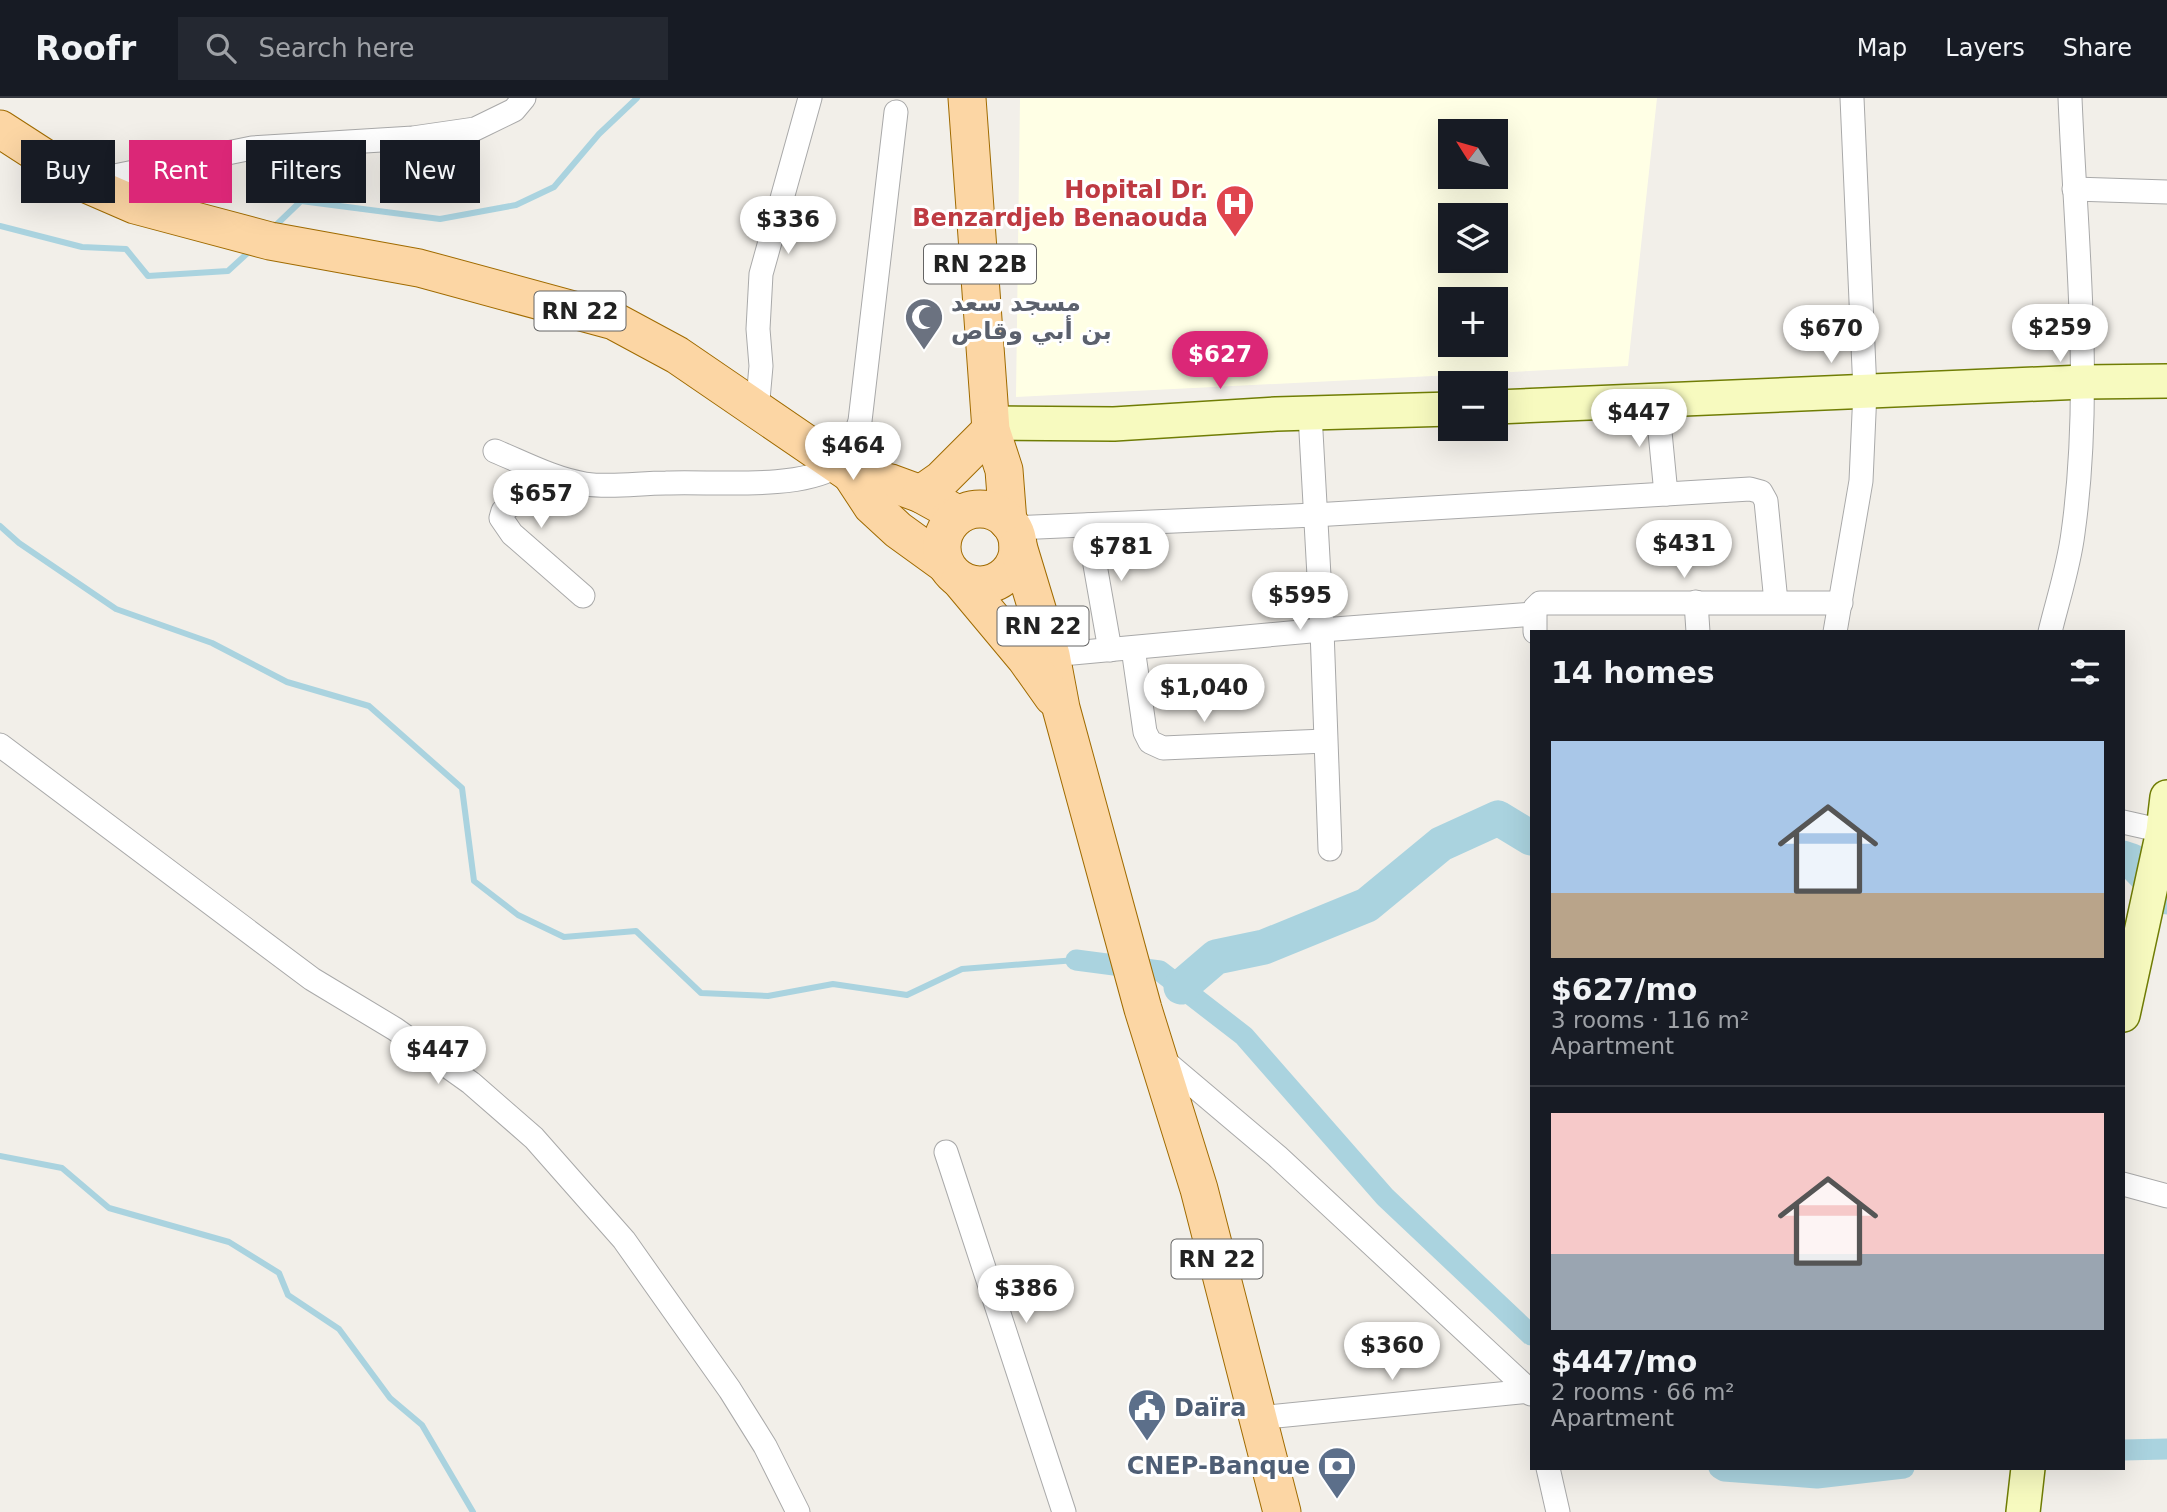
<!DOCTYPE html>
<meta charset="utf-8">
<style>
:root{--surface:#171b24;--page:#242831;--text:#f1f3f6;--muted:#9ea1a6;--line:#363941;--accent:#db2777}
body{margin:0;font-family:"DejaVu Sans",Cairo,sans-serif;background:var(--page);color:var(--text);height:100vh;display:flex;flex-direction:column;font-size:26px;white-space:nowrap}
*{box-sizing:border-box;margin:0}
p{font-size:23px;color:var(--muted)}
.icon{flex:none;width:38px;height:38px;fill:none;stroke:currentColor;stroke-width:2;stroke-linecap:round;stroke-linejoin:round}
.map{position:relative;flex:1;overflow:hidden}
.panel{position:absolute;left:1530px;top:532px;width:595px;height:840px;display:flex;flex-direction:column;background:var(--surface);border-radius:0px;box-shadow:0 7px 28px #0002}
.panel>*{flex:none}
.hud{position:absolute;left:21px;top:42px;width:665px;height:63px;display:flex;gap:14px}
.needle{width:46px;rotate:307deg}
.buttons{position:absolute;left:1438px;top:21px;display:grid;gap:14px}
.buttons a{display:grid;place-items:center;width:70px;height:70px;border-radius:0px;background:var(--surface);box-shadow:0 7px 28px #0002;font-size:35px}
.price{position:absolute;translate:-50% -60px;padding:0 16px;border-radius:24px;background:#fff;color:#222;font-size:23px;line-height:46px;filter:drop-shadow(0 2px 4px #0008)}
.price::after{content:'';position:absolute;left:50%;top:42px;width:21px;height:16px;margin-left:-10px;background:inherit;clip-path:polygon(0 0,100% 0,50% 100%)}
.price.on{background:var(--accent);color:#fff}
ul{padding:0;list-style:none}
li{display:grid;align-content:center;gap:14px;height:371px;padding:0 21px}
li+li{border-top:2px solid var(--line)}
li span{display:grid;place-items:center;height:217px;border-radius:0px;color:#555}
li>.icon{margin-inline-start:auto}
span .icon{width:126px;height:126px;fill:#fffc;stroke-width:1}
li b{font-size:30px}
h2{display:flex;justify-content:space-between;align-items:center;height:84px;padding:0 21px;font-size:30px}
.tag{padding:0 24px;border-radius:0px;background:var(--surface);box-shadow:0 7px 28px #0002;font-size:24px;line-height:63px}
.tag.on{background:var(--accent);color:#fff}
header{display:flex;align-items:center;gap:42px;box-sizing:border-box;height:98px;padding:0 35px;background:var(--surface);border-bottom:2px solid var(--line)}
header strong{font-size:33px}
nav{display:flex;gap:38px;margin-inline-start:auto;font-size:24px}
.search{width:490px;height:63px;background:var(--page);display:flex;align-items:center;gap:18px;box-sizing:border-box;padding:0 24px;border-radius:0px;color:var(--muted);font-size:26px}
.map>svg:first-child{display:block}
</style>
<header>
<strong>Roofr</strong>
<div class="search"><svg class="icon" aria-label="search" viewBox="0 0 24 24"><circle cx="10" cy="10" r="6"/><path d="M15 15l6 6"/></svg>Search here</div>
<nav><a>Map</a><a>Layers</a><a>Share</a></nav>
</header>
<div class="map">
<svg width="2167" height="1414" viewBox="0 0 2167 1414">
<rect width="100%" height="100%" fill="#f2efe9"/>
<path fill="#ffffe5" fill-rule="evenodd" d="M1020,0h637l-29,268 -612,31zM1451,33h45v46h-45zM1451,117h45v46h-45zM1451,201h45v46h-45z"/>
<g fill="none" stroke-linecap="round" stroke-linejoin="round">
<g stroke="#aad3df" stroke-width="6">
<polyline points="0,128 82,149 126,151 148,178 228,173 252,151"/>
<polyline points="272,131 301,103 440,121 516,107 554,89 599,36 637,0"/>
<polyline points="0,428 19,445 116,511 212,545 287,584 369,608 462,690 474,783 518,817 564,839 636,833 701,895 768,898 833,886 907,897 962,871 1076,862"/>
<polyline points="0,1058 62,1070 109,1110 229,1144 279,1175 288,1197 339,1231 390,1300 422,1327 473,1414"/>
</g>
<g stroke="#aad3df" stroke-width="21">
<polyline points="1076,862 1160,873 1244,938 1385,1099 1531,1237"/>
<polyline points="2123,1352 2167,1351"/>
<polyline points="1719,1370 1724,1373 1817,1380 1904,1370"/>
</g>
<g stroke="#aad3df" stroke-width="35">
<polyline points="2123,760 2132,763 2167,799"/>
<polyline points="1181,889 1216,859 1264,849 1367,807 1441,746 1498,720 1531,740"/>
</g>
<g stroke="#a9a9a9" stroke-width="25">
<g id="street">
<polyline points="85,84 252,50 413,40 475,31 514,12 524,0"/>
<polyline points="2074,91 2167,94"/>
<polyline points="1657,303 1666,396"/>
<polyline points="757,313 761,268 758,231 761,176 810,0"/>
<polyline points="1310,316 1322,532 1330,751"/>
<path d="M495,353c29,12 59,28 90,33 27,4 54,-1 81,-1 46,-2 130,7 169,-16 13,-7 21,-33 25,-46l36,-309"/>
<polyline points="1088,427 1110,552"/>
<polyline points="1013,430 1314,417 1750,391 1761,394 1766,403 1776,504"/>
<polyline points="583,498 512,436 501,420 503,413 511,407 584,387"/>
<polyline points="1696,504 1698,534"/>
<polyline points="1535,534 1535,510 1540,505 1841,505"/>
<polyline points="1835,534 1861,383 1865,293 1852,0"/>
<path d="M2050,534c8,-33 19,-66 23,-99 20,-143 3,-291 -3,-435"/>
<polyline points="1133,550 1145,634 1150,644 1163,650 1325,643"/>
<polyline points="1051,557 1322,532 1534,516"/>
<polyline points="0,647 312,881 395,931 471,985 534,1040 624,1142 730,1292 765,1348 798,1414"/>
<polyline points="2123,724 2163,733"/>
<polyline points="1161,960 1277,1058 1530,1293 1531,1296"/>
<polyline points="946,1054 1064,1414"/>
<polyline points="2123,1086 2167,1098"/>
<polyline points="1258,1320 1530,1293"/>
<polyline points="1548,1370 1558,1414"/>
</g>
</g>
<g stroke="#707d05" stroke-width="36">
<g id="secondary">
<polyline points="1496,309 2083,284 2167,283"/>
<polyline points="990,325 1114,326 1276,316 1451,311"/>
<polyline points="2123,917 2163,733 2167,699"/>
<polyline points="2023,1414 2028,1370"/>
</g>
</g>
<g stroke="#a06b00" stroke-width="39">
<g id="primary">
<polyline points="967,0 991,332 1004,372 1008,424"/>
<polyline points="0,31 82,84 135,107 270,143 419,170 614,223 677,257 851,376 891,385 921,396 959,417"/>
<polyline points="851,376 872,408 898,432 945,466"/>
<polyline points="921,396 941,382 991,332"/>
<circle cx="980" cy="449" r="38"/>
<polyline points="1018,448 1051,557 1061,610 1143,911 1199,1091 1282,1414"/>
<polyline points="960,482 1026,561 1053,599"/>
</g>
</g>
<use href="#street" stroke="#fff" stroke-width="23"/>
<use href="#secondary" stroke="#f7fabf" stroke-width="33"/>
<use href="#primary" stroke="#fcd6a4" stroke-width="37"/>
</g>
<defs>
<g id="hospital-pin" transform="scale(2.0125)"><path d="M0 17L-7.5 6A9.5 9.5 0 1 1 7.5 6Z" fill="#e0444e" stroke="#fff"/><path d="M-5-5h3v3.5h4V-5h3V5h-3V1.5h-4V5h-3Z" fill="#fff"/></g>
<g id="mosque-pin" transform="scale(2.0125)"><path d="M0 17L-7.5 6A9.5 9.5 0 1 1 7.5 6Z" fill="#6b7280" stroke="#fff"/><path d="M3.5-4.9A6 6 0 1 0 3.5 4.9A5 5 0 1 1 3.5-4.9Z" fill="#fff"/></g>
<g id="civic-pin" transform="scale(2.0125)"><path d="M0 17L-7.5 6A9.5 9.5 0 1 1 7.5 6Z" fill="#5c6f8a" stroke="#fff"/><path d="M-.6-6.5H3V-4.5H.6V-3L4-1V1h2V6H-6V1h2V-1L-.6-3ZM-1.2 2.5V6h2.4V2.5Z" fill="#fff"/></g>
<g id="bank-pin" transform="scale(2.0125)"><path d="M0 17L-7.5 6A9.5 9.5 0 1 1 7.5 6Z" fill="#5c6f8a" stroke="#fff"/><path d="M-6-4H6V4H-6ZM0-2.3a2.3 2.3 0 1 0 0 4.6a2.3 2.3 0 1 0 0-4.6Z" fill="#fff"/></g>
</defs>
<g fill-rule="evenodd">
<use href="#hospital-pin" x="1235" y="106"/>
<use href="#mosque-pin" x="924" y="219"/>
<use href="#civic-pin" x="1147" y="1310"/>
<use href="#bank-pin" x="1337" y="1368"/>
</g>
<g text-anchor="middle" stroke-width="6" stroke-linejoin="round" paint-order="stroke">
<g fill="#fff" stroke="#646464" stroke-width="2">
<rect x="924" y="146.5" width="112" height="39" rx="5"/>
<rect x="534.5" y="193.5" width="91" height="39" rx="5"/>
<rect x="997.5" y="508.5" width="91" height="39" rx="5"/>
<rect x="1171.5" y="1141.5" width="91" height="39" rx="5"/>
</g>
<g font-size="23" font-weight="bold" fill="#222">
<text x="980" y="174">RN 22B</text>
<text x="580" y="221">RN 22</text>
<text x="1043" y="536">RN 22</text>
<text x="1217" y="1169">RN 22</text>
</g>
<g font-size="24" font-weight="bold" fill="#be3a42" stroke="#fff" text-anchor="end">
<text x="1208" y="100">Hopital Dr.<tspan x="1208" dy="28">Benzardjeb Benaouda</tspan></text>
</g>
<g font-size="24" font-weight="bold" fill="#5b616d" stroke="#fff" text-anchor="start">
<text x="951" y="213">مسجد سعد<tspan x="951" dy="28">بن أبي وقاص</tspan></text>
</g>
<g font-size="24" font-weight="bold" fill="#4e5e75" stroke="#fff" text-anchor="start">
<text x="1174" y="1318">Daïra</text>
<text x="1310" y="1376" text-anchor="end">CNEP-Banque</text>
</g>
</g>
</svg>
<div class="buttons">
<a><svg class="needle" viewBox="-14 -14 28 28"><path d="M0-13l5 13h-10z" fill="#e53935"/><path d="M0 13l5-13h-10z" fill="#9ea1a6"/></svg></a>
<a><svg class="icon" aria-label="layers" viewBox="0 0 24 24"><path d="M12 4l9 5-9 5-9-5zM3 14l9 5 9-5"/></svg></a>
<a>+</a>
<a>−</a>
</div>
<b class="price" style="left:788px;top:158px">$336</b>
<b class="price" style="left:2060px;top:266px">$259</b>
<b class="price" style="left:1831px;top:267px">$670</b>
<b class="price on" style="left:1220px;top:293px">$627</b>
<b class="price" style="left:1639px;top:351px">$447</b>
<b class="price" style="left:853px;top:384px">$464</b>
<b class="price" style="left:541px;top:432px">$657</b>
<b class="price" style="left:1684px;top:482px">$431</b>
<b class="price" style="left:1121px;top:485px">$781</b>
<b class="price" style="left:1300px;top:534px">$595</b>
<b class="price" style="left:1204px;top:626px">$1,040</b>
<b class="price" style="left:438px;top:988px">$447</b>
<b class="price" style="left:1026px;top:1227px">$386</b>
<b class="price" style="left:1392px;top:1284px">$360</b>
<div class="hud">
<a class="tag">Buy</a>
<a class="tag on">Rent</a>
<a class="tag">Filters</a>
<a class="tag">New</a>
</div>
<section class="panel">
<h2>14 homes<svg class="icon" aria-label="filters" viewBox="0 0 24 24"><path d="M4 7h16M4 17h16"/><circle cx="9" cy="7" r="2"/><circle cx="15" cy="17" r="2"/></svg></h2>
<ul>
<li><span style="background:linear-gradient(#a9c7e8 70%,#b9a48a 0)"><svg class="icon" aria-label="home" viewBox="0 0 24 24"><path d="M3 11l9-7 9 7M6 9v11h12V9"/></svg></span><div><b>$627/mo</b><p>3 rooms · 116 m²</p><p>Apartment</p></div></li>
<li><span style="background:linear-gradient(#f6c9c9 65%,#9aa5b1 0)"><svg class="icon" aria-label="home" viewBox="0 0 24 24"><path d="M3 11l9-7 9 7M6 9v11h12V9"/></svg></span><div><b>$447/mo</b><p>2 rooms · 66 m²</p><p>Apartment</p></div></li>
</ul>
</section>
</div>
